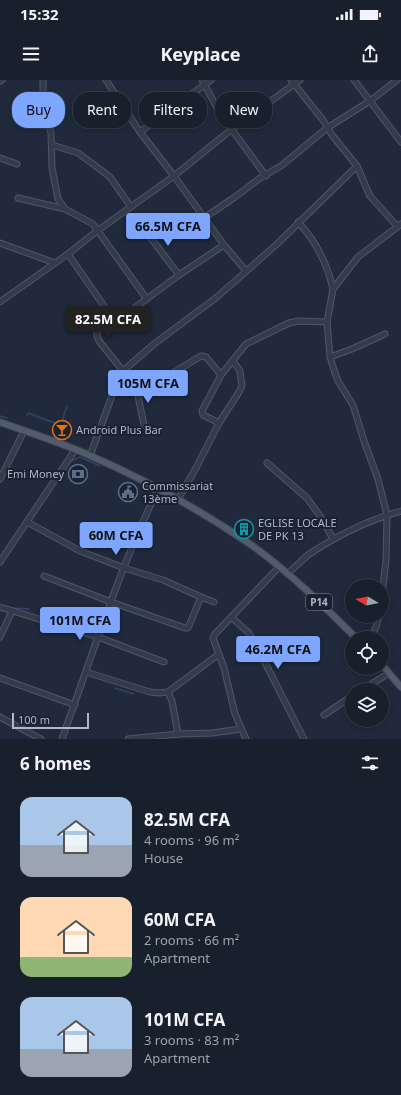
<!DOCTYPE html>
<meta charset="utf-8">
<style>
:root{--surface:#18202d;--page:#212835;--text:#f1f3f6;--muted:#9fa3aa;--line:#363e49;--accent:#7ea5ff}
body{margin:0;font-family:"Noto Sans",sans-serif;background:var(--page);color:var(--text);height:100vh;display:flex;flex-direction:column;font-size:15px;white-space:nowrap}
*{box-sizing:border-box;margin:0}
p{font-size:13px;color:var(--muted)}
.icon{flex:none;width:22px;height:22px;fill:none;stroke:currentColor;stroke-width:2;stroke-linecap:round;stroke-linejoin:round}
.map{position:relative;height:659px;overflow:hidden}
.drawer{display:flex;flex-direction:column;background:var(--surface);flex:1}
.drawer>*{flex:none}
.top-card{position:absolute;left:12px;top:12px;width:377px;height:36px;display:flex;gap:8px}
.needle{width:26px;rotate:280deg}
.buttons{position:absolute;left:345px;top:499px;display:grid;gap:8px}
.buttons a{display:grid;place-items:center;width:44px;height:44px;border-radius:50%;background:var(--surface);box-shadow:0 2px 10px #0003,0 0 0 1px var(--line);font-size:20px}
.scale{position:absolute;left:12px;bottom:10px;width:77px;box-sizing:border-box;padding-left:4px;border:2px solid #afb7c8;border-top:0;font-size:11px;line-height:14px;white-space:nowrap;color:#afb7c8;-webkit-text-stroke:3px #1a2131;paint-order:stroke}
.price{position:absolute;translate:-50% -34px;padding:0 9px;border-radius:4px;background:var(--accent);color:#111;font-size:13px;line-height:26px;filter:drop-shadow(0 1px 2px #0008)}
.price::after{content:'';position:absolute;left:50%;top:24px;width:12px;height:9px;margin-left:-6px;background:inherit;clip-path:polygon(0 0,100% 0,50% 100%)}
.price.current{background:#222;color:#fff}
ul{padding:0;list-style:none}
li{display:flex;align-items:center;gap:12px;height:100px;padding:0 20px}
li span{display:grid;place-items:center;flex:none;width:112px;height:80px;border-radius:12px;color:#555}
li>.icon{margin-inline-start:auto}
span .icon{width:48px;height:48px;fill:#fffc;stroke-width:1}
li b{font-size:17px}
h2{display:flex;justify-content:space-between;align-items:center;height:48px;padding:0 20px;font-size:17px}
.chip{padding:0 14px;border-radius:16px;background:var(--surface);box-shadow:0 2px 10px #0003,0 0 0 1px var(--line);font-size:14px;line-height:36px}
.chip.current{background:var(--accent);color:#111}
.status{display:flex;justify-content:space-between;align-items:center;height:28px;padding:0 20px;background:var(--surface);direction:ltr}
.status svg{height:11px;fill:currentColor}
header{display:flex;justify-content:space-between;align-items:center;height:52px;padding:0 20px;background:var(--surface);font-size:18px;font-weight:700}
.map>svg:first-child{display:block}
</style>
<div class="status"><b>15:32</b><svg viewBox="0 0 49 12"><path d="M0 12V9h3v3zM5 12V6h3v6zM10 12V3h3v9zM15 12V0h3v12zM26 1h20v11H26zM47 4h2v5h-2z"/></svg></div>
<header><svg class="icon" aria-label="menu" viewBox="0 0 24 24"><path d="M4 6h16M4 12h16M4 18h16"/></svg>Keyplace<svg class="icon" aria-label="share" viewBox="0 0 24 24"><path d="M12 15V3M7 8l5-5 5 5M5 13v7h14v-7"/></svg></header>
<div class="map">
<svg width="401" height="659" viewBox="0 0 401 659">
<rect width="100%" height="100%" fill="#202a3c"/>
<g fill="none" stroke-linecap="round" stroke-linejoin="round">
<g stroke="#334365" stroke-width="1.5">
<polyline points="0,336 7,338"/>
<polyline points="27,336 28,333 55,343 62,341 67,326"/>
<polyline points="71,381 80,377 100,386"/>
<polyline points="12,528 29,529"/>
<polyline points="115,608 134,614"/>
</g>
<g stroke="#4f5767" stroke-width="7">
<g id="minor">
<polyline points="43,0 43,24 51,53 52,88 58,119 65,129 93,144 146,218"/>
<polyline points="106,0 140,52 174,96 224,165 246,191"/>
<polyline points="202,0 221,35 266,96"/>
<polyline points="291,0 323,40 332,55 357,86 370,116 397,146"/>
<polyline points="354,0 401,62"/>
<polyline points="0,1 2,0"/>
<polyline points="140,52 211,0"/>
<polyline points="52,65 78,73 105,93 110,97 131,127"/>
<polyline points="0,78 17,84"/>
<polyline points="18,118 65,129"/>
<polyline points="204,138 235,117 260,98 281,86 327,48 370,21 397,0"/>
<path d="M298,142c19,20 29,41 35,67"/>
<polyline points="144,149 179,195"/>
<polyline points="0,163 55,183"/>
<polyline points="68,174 113,239"/>
<polyline points="0,222 68,174 97,151 174,96 232,49 300,0"/>
<polyline points="330,277 352,269 385,254"/>
<polyline points="221,295 206,277 201,276 171,294 138,307 123,291 99,261 97,256 97,252 113,239 118,238 125,235 179,195 224,165"/>
<polyline points="136,306 144,345"/>
<polyline points="219,343 203,335 202,331 221,295 246,264 289,243 298,241 327,242"/>
<polyline points="90,376 117,302 123,291 154,264 217,217 277,164 357,86"/>
<polyline points="267,383 307,418 322,439 333,459"/>
<polyline points="0,399 24,351"/>
<polyline points="178,419 196,388 219,343 239,312 242,306 240,291 233,281"/>
<polyline points="27,442 80,471 124,488 163,500 201,517"/>
<polyline points="0,482 75,370"/>
<path d="M287,494c7,-6 14,-13 21,-19 28,-19 61,-35 93,-44"/>
<polyline points="44,496 111,522 185,548 188,548 201,517 214,522"/>
<polyline points="382,516 386,480 387,435 378,399 364,361 353,325 338,301 334,290 330,277 327,242 333,209 358,177 401,144"/>
<polyline points="0,527 98,557 164,582"/>
<polyline points="231,537 248,552 254,561 304,659"/>
<polyline points="0,557 12,531"/>
<polyline points="371,558 376,547 379,536"/>
<polyline points="86,592 150,612 159,613 168,612 172,621 178,654"/>
<polyline points="0,598 75,625"/>
<polyline points="362,610 389,593"/>
<polyline points="168,612 219,574"/>
<polyline points="324,635 352,616"/>
<polyline points="0,637 41,659"/>
<path d="M62,659c30,-84 57,-169 96,-250"/>
<polyline points="128,659 178,654 212,653 241,649"/>
<polyline points="246,659 235,634 224,588 213,558 215,554 279,487"/>
</g>
</g>
<g stroke="#3e4555" stroke-width="8">
<g id="major">
<path d="M0,342c30,11 62,21 91,34 55,24 109,54 159,88 38,27 73,61 106,94"/>
<polyline points="382,585 401,607"/>
</g>
</g>
<use href="#minor" stroke="#343c4c" stroke-width="5"/>
<use href="#major" stroke="#525b6c" stroke-width="6"/>
</g>
<defs>
<g id="bar-ring" transform="scale(1)"><circle r="9.5" fill="#1a2131" stroke="#e8710a" stroke-width="1.5"/><path d="M-6-5H6L.8 .8V4.5H3.5V6h-7V4.5H-.8V.8Z" fill="#e8710a"/></g>
<g id="bank-ring" transform="scale(1)"><circle r="9.5" fill="#1a2131" stroke="#5c6f8a" stroke-width="1.5"/><path d="M-6-4H6V4H-6ZM0-2.3a2.3 2.3 0 1 0 0 4.6a2.3 2.3 0 1 0 0-4.6Z" fill="#5c6f8a"/></g>
<g id="civic-ring" transform="scale(1)"><circle r="9.5" fill="#1a2131" stroke="#5c6f8a" stroke-width="1.5"/><path d="M-.6-6.5H3V-4.5H.6V-3L4-1V1h2V6H-6V1h2V-1L-.6-3ZM-1.2 2.5V6h2.4V2.5Z" fill="#5c6f8a"/></g>
<g id="building-ring" transform="scale(1)"><circle r="9.5" fill="#1a2131" stroke="#0f9aa8" stroke-width="1.5"/><path d="M-4-6H4V6H1V3H-1V6H-4ZM-2.5-4.3h1.7v1.8h-1.7ZM.8-4.3h1.7v1.8H.8ZM-2.5-1h1.7V.8h-1.7ZM.8-1h1.7V.8H.8Z" fill="#0f9aa8"/></g>
</defs>
<g fill-rule="evenodd">
<use href="#bar-ring" x="62" y="350"/>
<use href="#bank-ring" x="78" y="394"/>
<use href="#civic-ring" x="128" y="412"/>
<use href="#building-ring" x="244" y="449"/>
</g>
<g text-anchor="middle" stroke-width="4" stroke-linejoin="round" paint-order="stroke">
<rect fill="#1a2131" stroke="#828a9b" stroke-width="1" x="306" y="514" width="26" height="16" rx="3"/>
<g font-size="10" font-weight="bold" fill="#afb7c8">
<text x="319" y="526">P14</text>
</g>
<g font-size="11" fill="#afb7c8" stroke="#1a2131" text-anchor="start">
<text x="76" y="354">Android Plus Bar</text>
<text x="64" y="398" text-anchor="end">Emi Money</text>
<text x="142" y="410">Commissariat<tspan x="142" dy="13">13ème</tspan></text>
<text x="258" y="447">EGLISE LOCALE<tspan x="258" dy="13">DE PK 13</tspan></text>
</g>
</g>
</svg>
<div class="buttons">
<a><svg class="needle" viewBox="-14 -14 28 28"><path d="M0-13l5 13h-10z" fill="#e53935"/><path d="M0 13l5-13h-10z" fill="#9fa3aa"/></svg></a>
<a><svg class="icon" aria-label="locate" viewBox="0 0 24 24"><circle cx="12" cy="12" r="6"/><path d="M12 2v4M12 18v4M2 12h4M18 12h4"/></svg></a>
<a><svg class="icon" aria-label="layers" viewBox="0 0 24 24"><path d="M12 4l9 5-9 5-9-5zM3 14l9 5 9-5"/></svg></a>
</div>
<div class="scale">100 m</div>
<b class="price" style="left:168px;top:167px">66.5M CFA</b>
<b class="price current" style="left:108px;top:260px">82.5M CFA</b>
<b class="price" style="left:148px;top:324px">105M CFA</b>
<b class="price" style="left:116px;top:476px">60M CFA</b>
<b class="price" style="left:80px;top:561px">101M CFA</b>
<b class="price" style="left:278px;top:590px">46.2M CFA</b>
<div class="top-card">
<a class="chip current">Buy</a>
<a class="chip">Rent</a>
<a class="chip">Filters</a>
<a class="chip">New</a>
</div>
</div>
<section class="drawer">
<h2>6 homes<svg class="icon" aria-label="filters" viewBox="0 0 24 24"><path d="M4 7h16M4 17h16"/><circle cx="9" cy="7" r="2"/><circle cx="15" cy="17" r="2"/></svg></h2>
<ul>
<li><span style="background:linear-gradient(#a9c7e8 60%,#9aa5b1 0)"><svg class="icon" aria-label="home" viewBox="0 0 24 24"><path d="M3 11l9-7 9 7M6 9v11h12V9"/></svg></span><div><b>82.5M CFA</b><p>4 rooms · 96 m²</p><p>House</p></div></li>
<li><span style="background:linear-gradient(#ffd9b3 75%,#8fb573 0)"><svg class="icon" aria-label="home" viewBox="0 0 24 24"><path d="M3 11l9-7 9 7M6 9v11h12V9"/></svg></span><div><b>60M CFA</b><p>2 rooms · 66 m²</p><p>Apartment</p></div></li>
<li><span style="background:linear-gradient(#a9c7e8 65%,#9aa5b1 0)"><svg class="icon" aria-label="home" viewBox="0 0 24 24"><path d="M3 11l9-7 9 7M6 9v11h12V9"/></svg></span><div><b>101M CFA</b><p>3 rooms · 83 m²</p><p>Apartment</p></div></li>
</ul>
</section>
